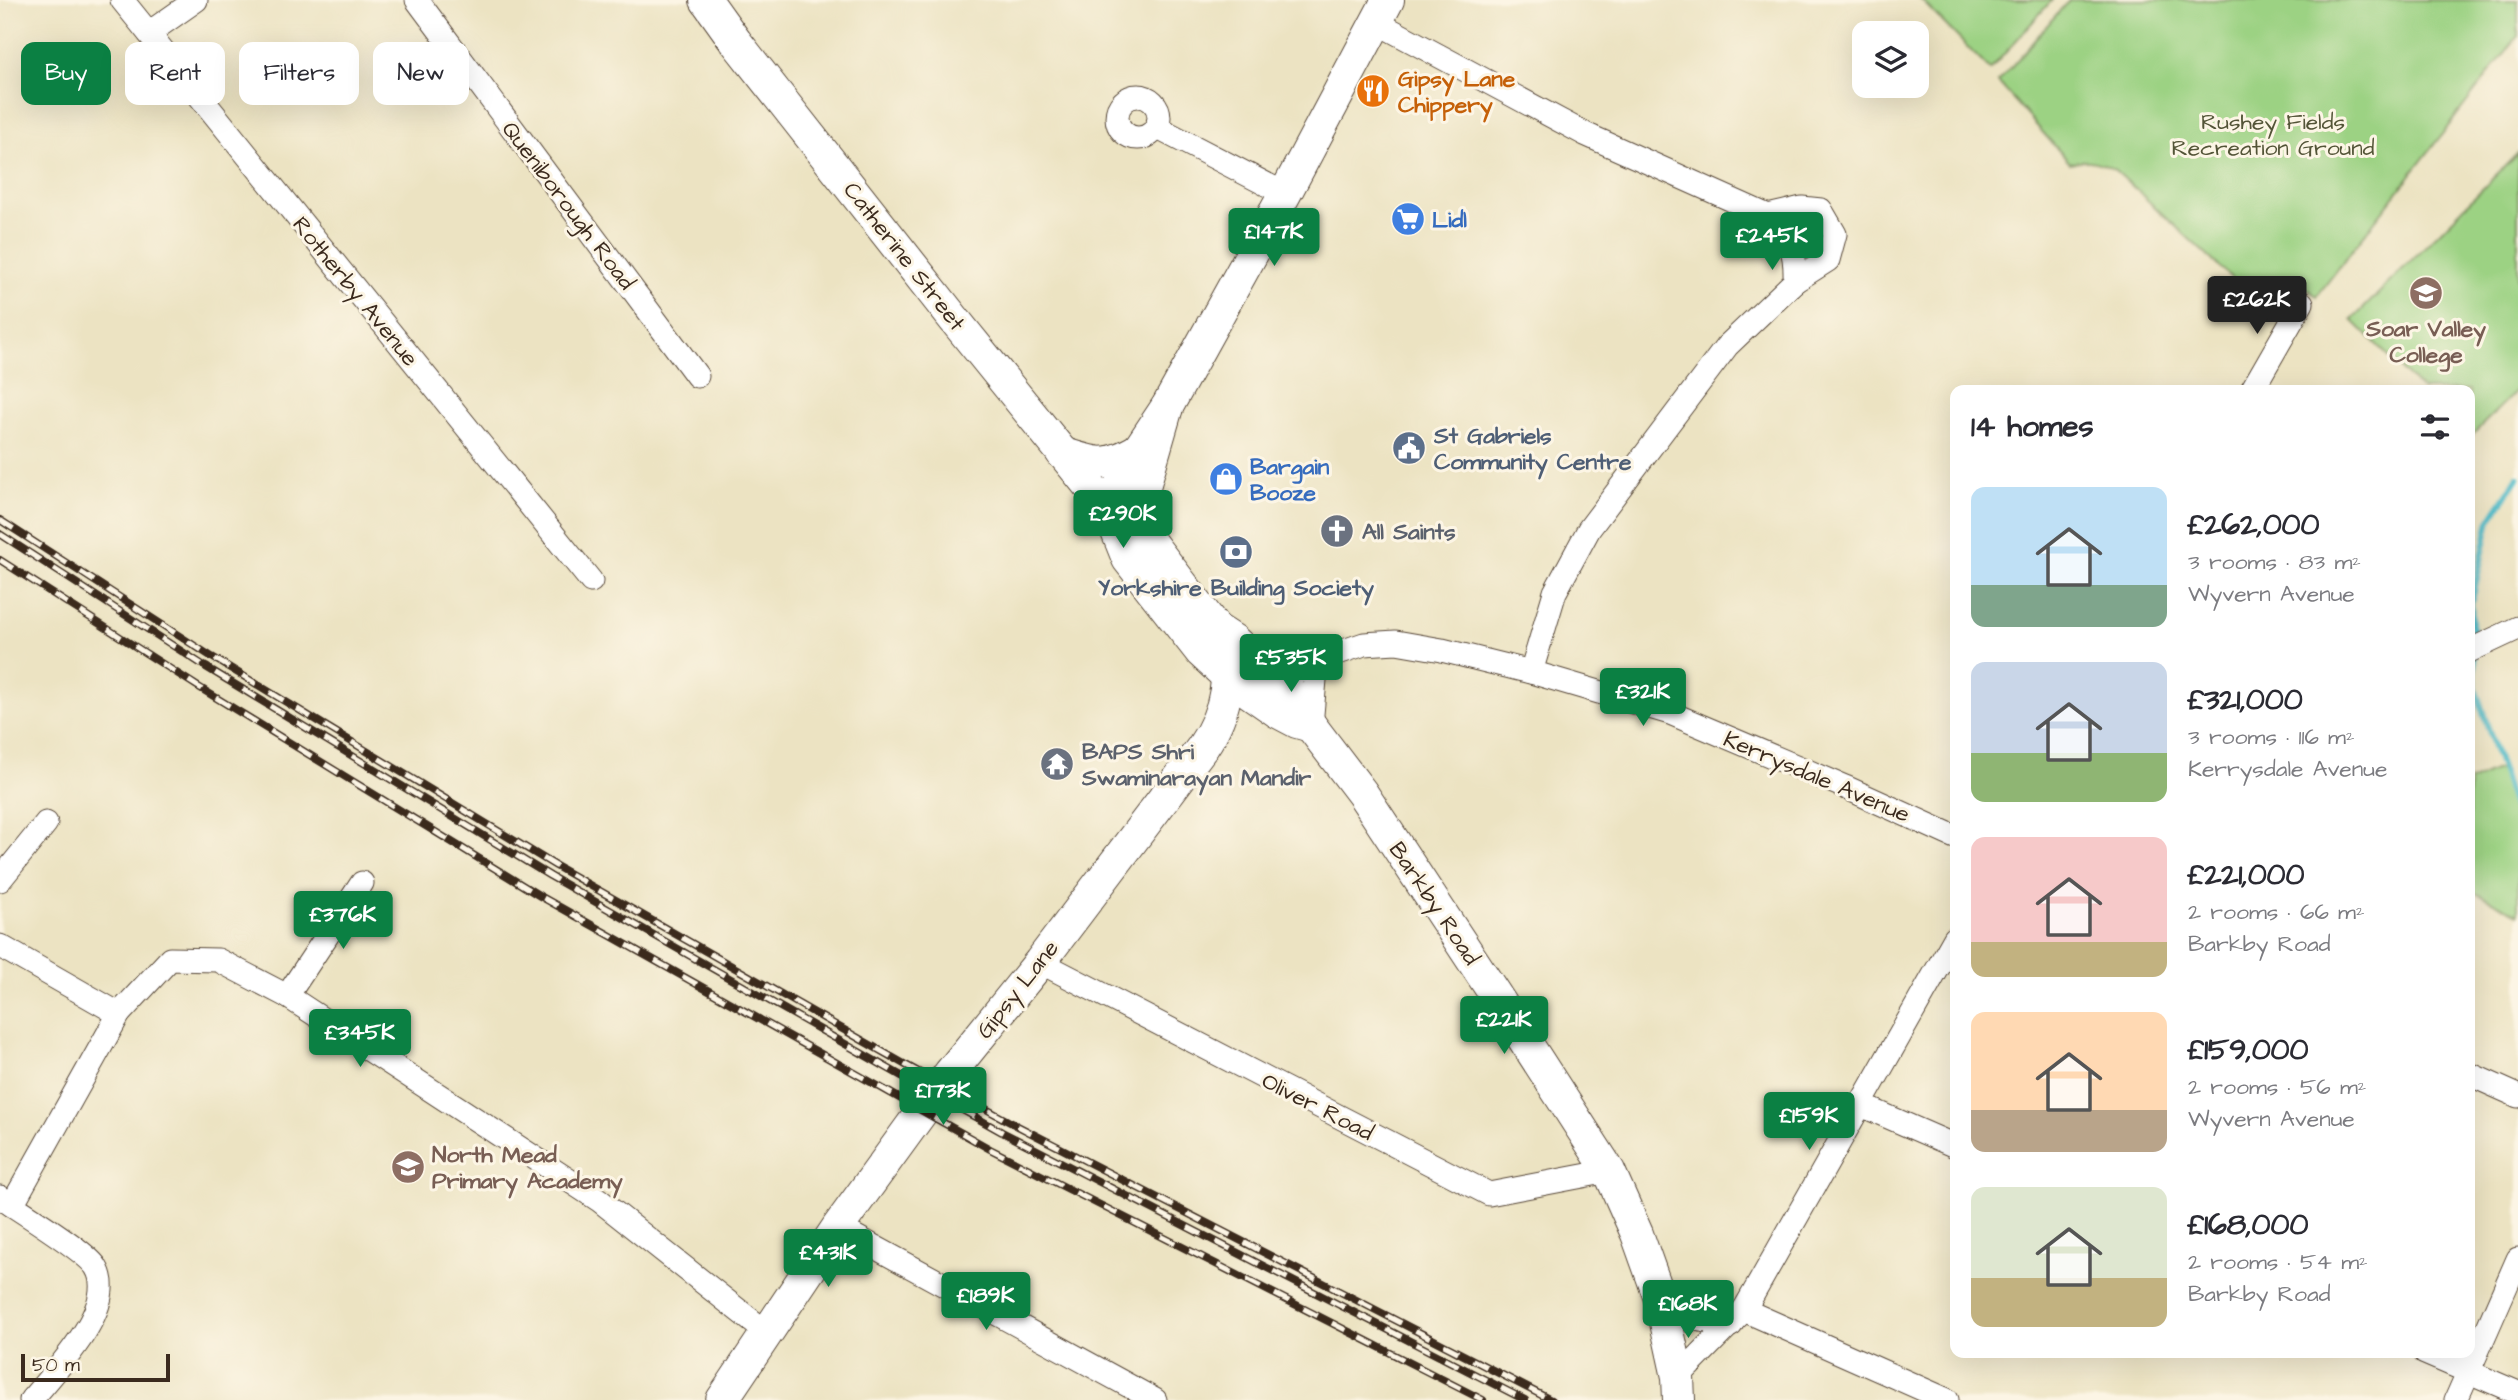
<!DOCTYPE html>
<meta charset="utf-8">
<style>
:root{--surface:#fff;--page:#f2f2f3;--text:#2b2b33;--muted:#7c7c81;--accent:#0b8043}
body{margin:0;font-family:"Architects Daughter",sans-serif;background:var(--page);color:var(--text);height:100vh;display:flex;flex-direction:column;font-size:26px;white-space:nowrap}
*{box-sizing:border-box;margin:0}
p{font-size:23px;color:var(--muted)}
.icon{flex:none;width:38px;height:38px;fill:none;stroke:currentColor;stroke-width:2;stroke-linecap:round;stroke-linejoin:round}
.map{position:relative;flex:1;overflow:hidden}
.panel{position:absolute;left:1950px;top:385px;width:525px;height:973px;display:flex;flex-direction:column;background:var(--surface);border-radius:14px;box-shadow:0 7px 28px #0002}
.panel>*{flex:none}
.guide{position:absolute;left:21px;top:42px;width:665px;height:63px;display:flex;gap:14px}
.controls{position:absolute;left:1852px;top:21px;display:grid;gap:14px}
.controls a{display:grid;place-items:center;width:77px;height:77px;border-radius:14px;background:var(--surface);box-shadow:0 7px 28px #0002;font-size:35px}
.scale{position:absolute;left:21px;bottom:18px;width:149px;box-sizing:border-box;padding-left:7px;border:4px solid #3b2a1e;border-top:0;font-size:19px;line-height:24px;white-space:nowrap;color:#3b2a1e;-webkit-text-stroke:5px #fcf5e5;paint-order:stroke}
.price{position:absolute;translate:-50% -60px;padding:0 16px;border-radius:7px;background:var(--accent);color:#fff;font-size:23px;line-height:46px;filter:drop-shadow(0 2px 4px #0008)}
.price::after{content:'';position:absolute;left:50%;top:42px;width:21px;height:16px;margin-left:-10px;background:inherit;clip-path:polygon(0 0,100% 0,50% 100%)}
.price.current{background:#222;color:#fff}
ul{padding:0;list-style:none}
li{display:flex;align-items:center;gap:21px;height:175px;padding:0 21px}
li span{display:grid;place-items:center;flex:none;width:196px;height:140px;border-radius:14px;color:#555}
li>.icon{margin-inline-start:auto}
span .icon{width:84px;height:84px;fill:#fffc;stroke-width:1}
li b{font-size:30px}
h2{display:flex;justify-content:space-between;align-items:center;height:84px;padding:0 21px;font-size:30px}
.pill{padding:0 24px;border-radius:14px;background:var(--surface);box-shadow:0 7px 28px #0002;font-size:24px;line-height:63px}
.pill.current{background:var(--accent);color:#fff}
.map>svg:first-child{display:block}
</style>
<div class="map">
<svg width="2518" height="1400" viewBox="0 0 2518 1400">
<rect width="100%" height="100%" fill="#fcf5e5"/>
<filter id="ink" filterUnits="userSpaceOnUse"><feTurbulence type="fractalNoise" baseFrequency=".0143" numOctaves="2"/><feDisplacementMap in="SourceGraphic" scale="14" xChannelSelector="R" yChannelSelector="G"/><feConvolveMatrix kernelMatrix="1 2 1 2 8 2 1 2 1" color-interpolation-filters="sRGB"/></filter>
<filter id="wash" filterUnits="userSpaceOnUse"><feTurbulence type="fractalNoise" baseFrequency=".00686" numOctaves="4" result="noise"/><feDisplacementMap in="SourceGraphic" scale="28" xChannelSelector="R" yChannelSelector="G"/><feGaussianBlur stdDeviation="1.57" result="paint"/><feColorMatrix in="noise" values="0 0 0 0 0 0 0 0 0 0 0 0 0 0 0 0 0 1.4 0 .05"/><feComposite in="paint" operator="in"/></filter>
<g filter="url(#wash)">
<rect width="100%" height="100%" fill="#ece3c2"/>
<g fill="#9cd283" stroke="#6c7e50" stroke-width="2">
<polygon points="1921,0 2052,0 1990,70"/>
<path d="M2069,0h449v36l-201,260 -24,-16 -39,19 -139,-129c-15,-8 -27,-12 -45,-7l-72,-81z"/>
<polygon points="2518,153 2518,389 2469,438 2469,390 2422,390 2352,320"/>
<polygon points="2501,768 2518,822 2518,914 2469,890 2469,782"/>
</g>
<g fill="none" stroke-linecap="round" stroke-linejoin="round">
<g stroke="#4dbac7" stroke-width="6">
<polyline points="2473,645 2471,604 2490,520 2518,477"/>
<polyline points="2474,656 2475,687 2518,822"/>
</g>
</g>
</g>
<g filter="url(#ink)">
<g fill="none" stroke-linecap="round" stroke-linejoin="round">
<g stroke="#564637" stroke-width="25">
<g id="street">
<polyline points="122,0 591,581"/>
<polyline points="417,0 697,376"/>
<path d="M1376,22l209,112 183,82c23,22 28,34 27,65l-68,65 -138,183 -34,63 -24,80"/>
<polyline points="149,33 196,0"/>
<circle cx="1138" cy="117" r="21"/>
<polyline points="1156,127 1285,194"/>
<polyline points="1768,216 1802,208 1821,210 1835,234 1828,260 1795,281"/>
<polyline points="2252,390 2302,303"/>
<polyline points="2469,651 2518,628"/>
<polyline points="1261,675 1288,674 1316,668 1332,655 1364,644 1396,642 1442,650 1531,672 1670,713 1845,787 1955,837"/>
<polyline points="1311,726 1316,668"/>
<polyline points="0,880 46,823"/>
<polyline points="0,946 119,1014"/>
<polyline points="1040,962 1489,1194 1609,1171"/>
<polyline points="287,996 362,883"/>
<polyline points="2469,1074 2518,1096"/>
<polyline points="1861,1105 1955,1146"/>
<path d="M0,1197c19,13 86,54 96,70 24,39 -42,105 -65,133"/>
<polyline points="12,1205 119,1014 170,959 218,960 287,996 599,1200 767,1333"/>
<polyline points="838,1227 1155,1400"/>
<polyline points="1662,1304 1688,1318 1731,1325"/>
<polyline points="1744,1310 1947,1400"/>
<polyline points="2425,1353 2518,1393"/>
<polyline points="1678,1377 1744,1310 1955,938"/>
<polyline points="2456,1400 2518,1259"/>
</g>
</g>
<g stroke="#564637" stroke-width="34">
<g id="secondary">
<polyline points="706,0 736,42 954,319 1108,509 1122,519"/>
<path d="M1062,453c36,12 44,15 77,-4"/>
<polyline points="1216,629 1233,640 1294,697 1311,726 1362,793 1496,996 1609,1171 1637,1234 1662,1304 1678,1377 1679,1400"/>
<polyline points="1311,726 1297,722 1278,712 1229,678 1201,652 1128,559 1108,509 1139,449 1167,407 1285,194 1388,0"/>
<path d="M722,1400l116,-173 112,-154 90,-111 162,-214c25,-36 34,-78 14,-119l-70,-92 -6,-16 -1,-17 28,-97"/>
</g>
</g>
<use href="#street" stroke="#fff" stroke-width="23"/>
<use href="#secondary" stroke="#fff" stroke-width="32"/>
<g stroke="#3b2a1e" stroke-width="8">
<g id="rail">
<polyline points="0,520 212,657 556,866 904,1064 1008,1121 1551,1400"/>
<polyline points="0,534 206,667 550,876 898,1074 1002,1132 1525,1400"/>
<polyline points="0,560 197,686 540,896 990,1149 1483,1400"/>
</g>
</g>
<use href="#rail" stroke="#fcf5e5" stroke-width="5" stroke-dasharray="16" stroke-linecap="butt"/>
</g>
</g>
<defs>
<g id="restaurant-disc" transform="scale(1.75)"><circle r="9.5" fill="#e8710a" stroke="#fcf5e5"/><path d="M-5-6h1v4h1v-4h1v4h1v-4h1v5L-1.5 .5V6h-2V.5L-5-1ZM5-6V6H3V1.5H1.5Q1.5-4 5-6Z" fill="#fff"/></g>
<g id="supermarket-disc" transform="scale(1.75)"><circle r="9.5" fill="#3f7fe0" stroke="#fcf5e5"/><path d="M-6-5.5h2.5l.6 2H6L4.5 2H-2.5L-4.4-4H-6ZM-1.5 3.2a1.3 1.3 0 1 0 .1 0ZM3 3.2a1.3 1.3 0 1 0 .1 0Z" fill="#fff"/></g>
<g id="school-disc" transform="scale(1.75)"><circle r="9.5" fill="#8d6e63" stroke="#fcf5e5"/><path d="M0-5L7-2L0 1L-7-2ZM-4 1L0 2.5L4 1V4Q0 6-4 4Z" fill="#fff"/></g>
<g id="civic-disc" transform="scale(1.75)"><circle r="9.5" fill="#5c6f8a" stroke="#fcf5e5"/><path d="M-.6-6.5H3V-4.5H.6V-3L4-1V1h2V6H-6V1h2V-1L-.6-3ZM-1.2 2.5V6h2.4V2.5Z" fill="#fff"/></g>
<g id="shop-disc" transform="scale(1.75)"><circle r="9.5" fill="#3f7fe0" stroke="#fcf5e5"/><path d="M-5-2.5h2.3a2.7 3.5 0 0 1 5.4 0H5L5.5 6h-11ZM-1.5-2.5h3a1.5 2.3 0 0 0-3 0Z" fill="#fff"/></g>
<g id="church-disc" transform="scale(1.75)"><circle r="9.5" fill="#6b7280" stroke="#fcf5e5"/><path d="M-1.2-6h2.4v3.5h3.3v2.4h-3.3V6h-2.4V-.1h-3.3v-2.4h3.3Z" fill="#fff"/></g>
<g id="bank-disc" transform="scale(1.75)"><circle r="9.5" fill="#5c6f8a" stroke="#fcf5e5"/><path d="M-6-4H6V4H-6ZM0-2.3a2.3 2.3 0 1 0 0 4.6a2.3 2.3 0 1 0 0-4.6Z" fill="#fff"/></g>
<g id="temple-disc" transform="scale(1.75)"><circle r="9.5" fill="#6b7280" stroke="#fcf5e5"/><path d="M0-6L5-2H3V0L6.5 2.5H4V6H1.5V3h-3V6H-4V2.5H-6.5L-3 0V-2H-5Z" fill="#fff"/></g>
</defs>
<g fill-rule="evenodd">
<use href="#restaurant-disc" x="1373" y="91"/>
<use href="#supermarket-disc" x="1408" y="219"/>
<use href="#school-disc" x="2426" y="293"/>
<use href="#civic-disc" x="1409" y="448"/>
<use href="#shop-disc" x="1226" y="479"/>
<use href="#church-disc" x="1337" y="531"/>
<use href="#bank-disc" x="1236" y="552"/>
<use href="#temple-disc" x="1057" y="764"/>
<use href="#school-disc" x="408" y="1167"/>
</g>
<g text-anchor="middle" stroke-width="6" stroke-linejoin="round" paint-order="stroke">
<g font-size="23" font-weight="bold" fill="#c56008" stroke="#fcf5e5" text-anchor="start">
<text x="1398" y="86">Gipsy Lane<tspan x="1398" dy="26">Chippery</tspan></text>
</g>
<g font-size="23" fill="#535437" stroke="#fcf5e5">
<text x="2273" y="129">Rushey Fields<tspan x="2273" dy="26">Recreation Ground</tspan></text>
</g>
<g font-size="23" fill="#3b2a1e" stroke="#fcf5e5">
<text transform="translate(569 205) rotate(53)" y="8">Queniborough Road</text>
<text transform="translate(905 256) rotate(52)" y="8">Catherine Street</text>
<text transform="translate(356 291) rotate(51)" y="8">Rotherby Avenue</text>
<text transform="translate(1817 776) rotate(23)" y="8">Kerrysdale Avenue</text>
<text transform="translate(1435 903) rotate(56)" y="8">Barkby Road</text>
<text transform="translate(1017 989) rotate(-52)" y="8">Gipsy Lane</text>
<text transform="translate(1318 1106) rotate(27)" y="8">Oliver Road</text>
</g>
<g font-size="23" font-weight="bold" fill="#366cbe" stroke="#fcf5e5" text-anchor="start">
<text x="1432" y="227">Lidl</text>
<text x="1250" y="474">Bargain<tspan x="1250" dy="26">Booze</tspan></text>
</g>
<g font-size="23" font-weight="bold" fill="#785e54" stroke="#fcf5e5">
<text x="2426" y="336">Soar Valley<tspan x="2426" dy="26">College</tspan></text>
<text x="432" y="1162" text-anchor="start">North Mead<tspan x="432" dy="26">Primary Academy</tspan></text>
</g>
<g font-size="23" font-weight="bold" fill="#4e5e75" stroke="#fcf5e5" text-anchor="start">
<text x="1434" y="443">St Gabriels<tspan x="1434" dy="26">Community Centre</tspan></text>
<text x="1236" y="595" text-anchor="middle">Yorkshire Building Society</text>
</g>
<g font-size="23" font-weight="bold" fill="#5b616d" stroke="#fcf5e5" text-anchor="start">
<text x="1362" y="539">All Saints</text>
<text x="1082" y="759">BAPS Shri<tspan x="1082" dy="26">Swaminarayan Mandir</tspan></text>
</g>
</g>
</svg>
<div class="controls">
<a><svg class="icon" aria-label="layers" viewBox="0 0 24 24"><path d="M12 4l9 5-9 5-9-5zM3 14l9 5 9-5"/></svg></a>
</div>
<div class="scale">50 m</div>
<b class="price" style="left:1274px;top:268px">£147K</b>
<b class="price" style="left:1772px;top:272px">£245K</b>
<b class="price current" style="left:2257px;top:336px">£262K</b>
<b class="price" style="left:1123px;top:550px">£290K</b>
<b class="price" style="left:1291px;top:694px">£535K</b>
<b class="price" style="left:1643px;top:728px">£321K</b>
<b class="price" style="left:343px;top:951px">£376K</b>
<b class="price" style="left:1504px;top:1056px">£221K</b>
<b class="price" style="left:360px;top:1069px">£345K</b>
<b class="price" style="left:943px;top:1127px">£173K</b>
<b class="price" style="left:1809px;top:1152px">£159K</b>
<b class="price" style="left:828px;top:1289px">£431K</b>
<b class="price" style="left:986px;top:1332px">£189K</b>
<b class="price" style="left:1688px;top:1340px">£168K</b>
<div class="guide">
<a class="pill current">Buy</a>
<a class="pill">Rent</a>
<a class="pill">Filters</a>
<a class="pill">New</a>
</div>
<section class="panel">
<h2>14 homes<svg class="icon" aria-label="filters" viewBox="0 0 24 24"><path d="M4 7h16M4 17h16"/><circle cx="9" cy="7" r="2"/><circle cx="15" cy="17" r="2"/></svg></h2>
<ul>
<li><span style="background:linear-gradient(#bfe0f5 70%,#7fa58c 0)"><svg class="icon" aria-label="home" viewBox="0 0 24 24"><path d="M3 11l9-7 9 7M6 9v11h12V9"/></svg></span><div><b>£262,000</b><p>3 rooms · 83 m²</p><p>Wyvern Avenue</p></div></li>
<li><span style="background:linear-gradient(#c9d6e8 65%,#8fb573 0)"><svg class="icon" aria-label="home" viewBox="0 0 24 24"><path d="M3 11l9-7 9 7M6 9v11h12V9"/></svg></span><div><b>£321,000</b><p>3 rooms · 116 m²</p><p>Kerrysdale Avenue</p></div></li>
<li><span style="background:linear-gradient(#f6c9c9 75%,#c2b280 0)"><svg class="icon" aria-label="home" viewBox="0 0 24 24"><path d="M3 11l9-7 9 7M6 9v11h12V9"/></svg></span><div><b>£221,000</b><p>2 rooms · 66 m²</p><p>Barkby Road</p></div></li>
<li><span style="background:linear-gradient(#ffd9b3 70%,#b9a48a 0)"><svg class="icon" aria-label="home" viewBox="0 0 24 24"><path d="M3 11l9-7 9 7M6 9v11h12V9"/></svg></span><div><b>£159,000</b><p>2 rooms · 56 m²</p><p>Wyvern Avenue</p></div></li>
<li><span style="background:linear-gradient(#dfe7d0 65%,#c2b280 0)"><svg class="icon" aria-label="home" viewBox="0 0 24 24"><path d="M3 11l9-7 9 7M6 9v11h12V9"/></svg></span><div><b>£168,000</b><p>2 rooms · 54 m²</p><p>Barkby Road</p></div></li>
</ul>
</section>
</div>
